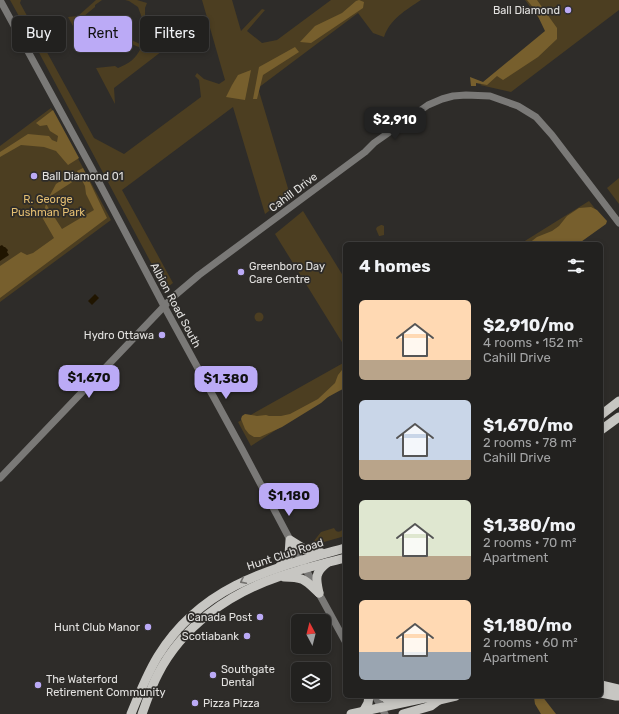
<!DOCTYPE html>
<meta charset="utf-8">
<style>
:root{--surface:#22211f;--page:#2e2e2c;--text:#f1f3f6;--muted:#a2a3a4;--line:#3f3e3d;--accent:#bbaaf6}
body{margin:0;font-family:Rubik,sans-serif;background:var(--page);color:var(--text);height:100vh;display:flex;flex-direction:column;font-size:15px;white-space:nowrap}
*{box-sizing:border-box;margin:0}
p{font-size:13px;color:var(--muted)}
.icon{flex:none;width:22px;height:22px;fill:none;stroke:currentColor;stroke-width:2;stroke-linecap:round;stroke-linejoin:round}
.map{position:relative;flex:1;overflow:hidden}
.drawer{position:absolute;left:343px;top:242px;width:260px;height:456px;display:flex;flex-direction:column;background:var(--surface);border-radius:6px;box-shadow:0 2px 6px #0003,0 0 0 1px var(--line)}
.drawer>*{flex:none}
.hud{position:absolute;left:12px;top:16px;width:271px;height:36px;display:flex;gap:8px}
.needle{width:26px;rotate:353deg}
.fabs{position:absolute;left:291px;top:614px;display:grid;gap:8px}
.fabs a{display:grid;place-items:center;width:40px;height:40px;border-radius:6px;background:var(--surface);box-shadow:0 2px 6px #0003,0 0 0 1px var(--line);font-size:20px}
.price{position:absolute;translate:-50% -34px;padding:0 9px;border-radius:8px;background:var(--accent);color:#111;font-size:13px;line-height:26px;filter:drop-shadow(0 1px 2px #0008)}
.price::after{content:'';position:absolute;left:50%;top:24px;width:12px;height:9px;margin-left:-6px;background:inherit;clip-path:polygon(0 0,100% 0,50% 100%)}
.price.on{background:#222;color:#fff}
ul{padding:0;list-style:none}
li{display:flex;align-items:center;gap:12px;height:100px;padding:0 16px}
li span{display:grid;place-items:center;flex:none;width:112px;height:80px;border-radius:6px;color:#555}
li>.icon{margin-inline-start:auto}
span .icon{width:48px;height:48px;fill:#fffc;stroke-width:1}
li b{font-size:17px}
h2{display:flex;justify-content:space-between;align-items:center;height:48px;padding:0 16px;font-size:17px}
.chip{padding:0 14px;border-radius:6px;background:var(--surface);box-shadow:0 2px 6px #0003,0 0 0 1px var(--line);font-size:14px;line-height:36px}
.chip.on{background:var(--accent);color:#111}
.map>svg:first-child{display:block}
</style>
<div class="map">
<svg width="619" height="714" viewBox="0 0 619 714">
<rect width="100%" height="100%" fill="#2e2c29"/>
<g fill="#4c3e21">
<path d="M10,0h11l-1,3 74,135 30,16 77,-57 -2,-17 -4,-4 2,-3 7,6 15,5 6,-4 -23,-80h30l9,31 21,-22 3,1 -18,21 15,12 15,-3 54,-40h90c-15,10 -31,19 -37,37l-11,-4 -15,-20 -100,75 32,107 -25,19 -32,-107 -111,83 51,93 -8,6 -129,-242z"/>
<polygon points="96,0 102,0 95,5 95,7 78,21 79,37 68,17 78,16"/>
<path d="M125,0h12l10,3 -2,5v7l10,31 19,-2 1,3 -9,1 -52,40 1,16 -19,-36 19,-2 3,2c11,-5 17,-8 23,-20l-19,-8 1,-4 19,9 4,-8 -1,-11 -7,-19 -9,-6z"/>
<polygon points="525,0 619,0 619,10 511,92 480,85 550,33"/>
<polygon points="51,108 111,220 0,302 0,146"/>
<polygon points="619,178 619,204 607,188"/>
<polygon points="589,201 604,220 567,244 520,244"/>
<polygon points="303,211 345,279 345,347 275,234"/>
<polygon points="381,225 382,225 384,226 384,235 380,236 379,236 376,229 377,227"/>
<circle cx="259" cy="317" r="4.5"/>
<polygon points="345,362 345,386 251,446 238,422"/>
<path d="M345,526v10l-35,10 11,-14 13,-4 2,3c4,2 7,-1 9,-5z"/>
</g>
<g fill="#775f2d">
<polygon points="359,0 364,2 363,8 311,43 300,42 315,26 342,13 356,1"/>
<polygon points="527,0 537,0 557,28 557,39 538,57 503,80 497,76 487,85 476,83 476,86 471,86 470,77 483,82 545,31 535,10"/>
<polygon points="295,47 299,52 263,75 257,99 253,99 259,67"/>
<polygon points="251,70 245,100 226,97 232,85 238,75"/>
<polygon points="53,110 79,158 68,165 56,151 44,147 21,145 0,157 0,152 28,134 49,136 52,140 57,142 58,136 50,131 47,125 40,126 36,123"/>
<polygon points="83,168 107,218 0,298 0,266 21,252 27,255 33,253 54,238 42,217 46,204 62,229 94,210 86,194 85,186 77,171"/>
<polygon points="71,174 77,179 49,197 56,184"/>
<polygon points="591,207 597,210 607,221 606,224 578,244 528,244 537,237 552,231 559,226 567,216 579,208"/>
<polygon points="345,358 345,388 339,391 328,397 321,403 282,427 260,437 254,437 249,434 245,429 241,419 242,416 245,414 257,416 266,415 269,416 281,416 290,414 318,399 335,383 338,375 342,370"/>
<polygon points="542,696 556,714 541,714 535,704 534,697"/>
</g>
<g fill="#201500">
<polygon points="2,245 4,247 5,247 8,250 7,252 9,255 0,261 0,246"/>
<polygon points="95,294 99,298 92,305 88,301"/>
</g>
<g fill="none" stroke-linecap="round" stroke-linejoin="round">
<g stroke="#7a7977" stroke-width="7">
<polyline points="0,0 92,169 164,306 242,449 305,568 345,641"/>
<polyline points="0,478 173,297 199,275 365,152 374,143 428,105 442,99 453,96 466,95 490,96 518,106 536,117 552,135 619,223"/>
<polyline points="375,696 385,714"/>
</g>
<g stroke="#c7c6c2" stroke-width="9">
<polyline points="601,415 619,401"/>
<polyline points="601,430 619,417"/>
<polyline points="280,566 289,555 290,540 306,550 322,553"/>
<path d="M284,577c20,0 21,3 35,16"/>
<path d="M319,593c-3,-14 -5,-20 8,-30"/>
<polyline points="601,685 619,689"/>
<polyline points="601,693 616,696 619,696"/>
<polyline points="382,696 387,699 398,702"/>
<polyline points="363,712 368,703 369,696"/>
<path d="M131,714c8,-20 16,-40 27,-58 44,-71 112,-87 187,-108"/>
<path d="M142,714c5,-13 9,-27 16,-40 24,-47 70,-80 120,-97 22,-8 44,-13 67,-19"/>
<polyline points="351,714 425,698 439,700 456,696"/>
<polyline points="403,714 431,706 439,700"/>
</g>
</g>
<defs><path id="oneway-chevron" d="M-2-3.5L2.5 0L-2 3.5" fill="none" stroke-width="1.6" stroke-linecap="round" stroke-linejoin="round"/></defs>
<use stroke="#73716e" href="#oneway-chevron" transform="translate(243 581) rotate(154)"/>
<g fill="#bbaaf6" stroke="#2e2c29" stroke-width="1.5">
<circle cx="568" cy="10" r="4"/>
<circle cx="34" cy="176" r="4"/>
<circle cx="241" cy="272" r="4"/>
<circle cx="162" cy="335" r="4"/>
<circle cx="260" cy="617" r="4"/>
<circle cx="148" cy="627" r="4"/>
<circle cx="247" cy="636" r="4"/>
<circle cx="213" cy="675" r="4"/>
<circle cx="38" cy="685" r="4"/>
<circle cx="195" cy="703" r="4"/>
</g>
<g text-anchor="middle" stroke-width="3.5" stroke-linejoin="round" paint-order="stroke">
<g font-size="11" fill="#e3e2e0" stroke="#2e2c29" text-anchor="end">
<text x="560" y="14">Ball Diamond</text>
<text x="42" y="180" text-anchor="start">Ball Diamond 01</text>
<text x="249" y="270" text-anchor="start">Greenboro Day<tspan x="249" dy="13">Care Centre</tspan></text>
<text x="154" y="339">Hydro Ottawa</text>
<text x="252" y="621">Canada Post</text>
<text x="140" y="631">Hunt Club Manor</text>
<text x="239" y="640">Scotiabank</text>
<text x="221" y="673" text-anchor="start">Southgate<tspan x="221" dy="13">Dental</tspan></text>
<text x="46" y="683" text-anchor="start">The Waterford<tspan x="46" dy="13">Retirement Community</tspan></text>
<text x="203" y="707" text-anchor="start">Pizza Pizza</text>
</g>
<g font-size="11" fill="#e3e2e0" stroke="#2e2c29">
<text transform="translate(293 192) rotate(-37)" y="4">Cahill Drive</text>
<text transform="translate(176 305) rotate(62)" y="4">Albion Road South</text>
<text transform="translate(285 554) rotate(-18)" y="4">Hunt Club Road</text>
</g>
<g font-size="11" fill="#e5bf72" stroke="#2e2c29">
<text x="48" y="203">R. George<tspan x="48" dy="13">Pushman Park</tspan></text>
</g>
</g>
</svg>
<div class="fabs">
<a><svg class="needle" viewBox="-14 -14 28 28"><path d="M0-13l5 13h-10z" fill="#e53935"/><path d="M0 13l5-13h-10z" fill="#a2a3a4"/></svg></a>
<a><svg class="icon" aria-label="layers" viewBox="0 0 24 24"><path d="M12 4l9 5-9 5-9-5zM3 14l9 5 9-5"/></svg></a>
</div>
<b class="price on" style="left:395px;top:141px">$2,910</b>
<b class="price" style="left:89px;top:399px">$1,670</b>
<b class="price" style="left:226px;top:400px">$1,380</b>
<b class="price" style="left:289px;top:517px">$1,180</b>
<div class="hud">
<a class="chip">Buy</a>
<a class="chip on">Rent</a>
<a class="chip">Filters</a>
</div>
<section class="drawer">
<h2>4 homes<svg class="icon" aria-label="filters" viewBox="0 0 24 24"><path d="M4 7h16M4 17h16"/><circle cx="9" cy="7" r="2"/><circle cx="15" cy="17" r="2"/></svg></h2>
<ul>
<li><span style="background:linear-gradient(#ffd9b3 75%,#b9a48a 0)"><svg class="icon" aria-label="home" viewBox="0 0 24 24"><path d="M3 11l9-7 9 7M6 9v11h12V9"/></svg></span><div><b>$2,910/mo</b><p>4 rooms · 152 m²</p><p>Cahill Drive</p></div></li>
<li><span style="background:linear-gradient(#c9d6e8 75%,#b9a48a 0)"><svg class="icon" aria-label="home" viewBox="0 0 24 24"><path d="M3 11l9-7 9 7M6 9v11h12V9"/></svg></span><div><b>$1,670/mo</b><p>2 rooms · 78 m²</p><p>Cahill Drive</p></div></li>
<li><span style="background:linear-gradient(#dfe7d0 70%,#b9a48a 0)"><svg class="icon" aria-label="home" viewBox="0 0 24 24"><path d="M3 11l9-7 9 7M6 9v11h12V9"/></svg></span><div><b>$1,380/mo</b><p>2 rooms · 70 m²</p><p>Apartment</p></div></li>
<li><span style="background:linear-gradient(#ffd9b3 65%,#9aa5b1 0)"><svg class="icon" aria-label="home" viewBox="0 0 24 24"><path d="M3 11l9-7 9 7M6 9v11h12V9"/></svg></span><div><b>$1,180/mo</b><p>2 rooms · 60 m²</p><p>Apartment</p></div></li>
</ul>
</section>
</div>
